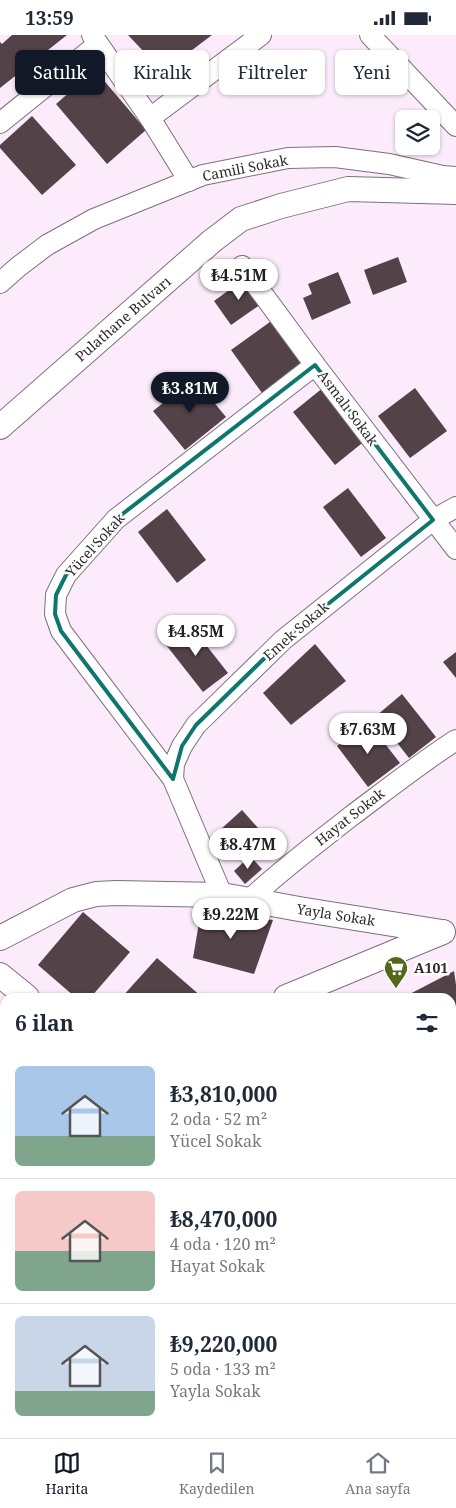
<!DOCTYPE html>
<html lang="tr">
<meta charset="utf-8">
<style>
:root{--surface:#fff;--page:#f2f2f3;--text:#1f2937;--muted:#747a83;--line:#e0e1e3;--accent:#111827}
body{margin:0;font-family:"Noto Serif",serif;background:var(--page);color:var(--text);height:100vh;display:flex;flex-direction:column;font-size:19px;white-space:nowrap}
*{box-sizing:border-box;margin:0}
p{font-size:16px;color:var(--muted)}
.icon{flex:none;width:28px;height:28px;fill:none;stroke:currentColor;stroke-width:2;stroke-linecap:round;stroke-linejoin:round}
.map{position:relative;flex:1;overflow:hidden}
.side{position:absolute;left:0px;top:958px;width:456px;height:446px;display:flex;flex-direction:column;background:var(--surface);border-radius:15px 15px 0 0;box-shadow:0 1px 4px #0004}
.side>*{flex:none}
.banner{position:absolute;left:15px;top:15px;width:426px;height:45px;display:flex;gap:10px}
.fabs{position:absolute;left:395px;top:75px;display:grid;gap:10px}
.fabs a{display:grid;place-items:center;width:45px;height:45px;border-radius:8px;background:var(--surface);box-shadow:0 1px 4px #0004;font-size:25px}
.price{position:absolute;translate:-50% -42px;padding:0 11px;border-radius:18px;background:#fff;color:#222;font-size:16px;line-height:32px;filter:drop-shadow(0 1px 2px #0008)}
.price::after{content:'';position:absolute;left:50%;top:30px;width:15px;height:11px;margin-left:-8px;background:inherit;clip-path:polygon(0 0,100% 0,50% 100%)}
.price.current{background:var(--accent);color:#fff}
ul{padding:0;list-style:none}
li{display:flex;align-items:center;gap:15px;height:125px;padding:0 15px}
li+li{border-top:1px solid var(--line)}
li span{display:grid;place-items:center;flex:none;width:140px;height:100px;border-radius:8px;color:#555}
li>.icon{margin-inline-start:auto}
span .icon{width:60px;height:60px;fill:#fffc;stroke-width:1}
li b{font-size:21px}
h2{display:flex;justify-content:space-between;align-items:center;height:60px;padding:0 15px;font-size:21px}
.chip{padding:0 18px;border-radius:8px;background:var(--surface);box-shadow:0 1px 4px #0004;font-size:18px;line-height:45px}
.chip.current{background:var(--accent);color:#fff}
.status{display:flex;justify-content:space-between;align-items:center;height:35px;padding:0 25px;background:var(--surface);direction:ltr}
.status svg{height:14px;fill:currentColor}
.dock{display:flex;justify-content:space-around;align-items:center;height:70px;border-top:1px solid var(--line);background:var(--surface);font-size:14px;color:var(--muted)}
.dock a{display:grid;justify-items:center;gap:2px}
.dock .current{color:var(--accent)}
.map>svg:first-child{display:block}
</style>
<div class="status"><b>13:59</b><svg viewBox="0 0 49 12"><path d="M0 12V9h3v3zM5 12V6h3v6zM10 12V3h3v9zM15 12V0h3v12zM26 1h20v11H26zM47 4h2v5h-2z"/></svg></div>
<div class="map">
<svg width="456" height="1403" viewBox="0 0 456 1403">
<rect width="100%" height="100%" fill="#fcecfb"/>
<g fill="#534247">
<polygon points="12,0 67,0 0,53 0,7 2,9"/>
<polygon points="128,0 212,0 163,37"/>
<polygon points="95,35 146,95 107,129 56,69"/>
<polygon points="32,81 76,130 42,160 0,113 0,110"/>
<polygon points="398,222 407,247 373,260 364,235"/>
<polygon points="338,237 351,268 312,285 303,263 312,259 308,249"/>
<polygon points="247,242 264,267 231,290 214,266"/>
<polygon points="274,284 305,328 262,358 231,315"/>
<polygon points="194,343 226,382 185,415 153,376"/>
<polygon points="324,352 366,405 335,430 293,377"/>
<polygon points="415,353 447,396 410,423 378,381"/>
<polygon points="348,453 386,503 361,522 323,472"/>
<polygon points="167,474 206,525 177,548 138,497"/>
<polygon points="188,587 228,638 203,657 163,606"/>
<polygon points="315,609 346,646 291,690 263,658"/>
<polygon points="456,617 456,643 443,627"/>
<polygon points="402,659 436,702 409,723 376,681"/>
<polygon points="368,687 400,728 368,752 337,711"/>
<polygon points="242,775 259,794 226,824 209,805"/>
<polygon points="250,821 262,834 245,849 234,836"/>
<polygon points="201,876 273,885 254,939 193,923"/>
<polygon points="83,877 130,917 91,962 75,962 38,930"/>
<polygon points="157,923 202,962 122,962"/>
<polygon points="454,936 456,950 456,1007 451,1008 451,962 404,962"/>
<polygon points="0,978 5,982 5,1028 0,1023"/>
<polygon points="5,1072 5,1132 0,1127 0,1077"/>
<polygon points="451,1090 456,1092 456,1095 451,1104"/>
<polygon points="456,1127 456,1157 451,1155 451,1145 456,1137 452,1135"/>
<polygon points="451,1172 456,1175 455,1266 451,1264"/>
<polygon points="5,1189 5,1259 0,1264 0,1194"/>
<polygon points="5,1313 5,1386 0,1380 0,1318"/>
<polygon points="456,1375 456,1403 432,1403 436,1399 451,1399 451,1381"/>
<polygon points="16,1399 86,1399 90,1403 20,1403"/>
<polygon points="186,1399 251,1399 255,1403 182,1403"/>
<polygon points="309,1399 379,1399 375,1403 313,1403"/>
</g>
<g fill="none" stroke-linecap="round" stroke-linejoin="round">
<g stroke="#7d707c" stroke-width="22">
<g id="minor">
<polyline points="92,0 150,83 189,146"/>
<polyline points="370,0 456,91"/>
<polyline points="150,83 261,0"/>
<polyline points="0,88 98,9"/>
<polyline points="242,231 315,330 456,514"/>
<polyline points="0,248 18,232 47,210 94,184 203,140 288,123 335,122 389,129 443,141 456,142"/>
<polyline points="173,744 61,596 55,579 56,560 66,540 116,484 315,330"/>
<polyline points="222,860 173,744 174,729 182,711 196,690 283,605 433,485 456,472"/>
<path d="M249,865c32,-30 67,-56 101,-83 35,-26 69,-53 106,-77"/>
<polyline points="451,1018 456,1017"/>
<polyline points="451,1045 456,1048"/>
<polyline points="451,1073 456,1076"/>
<polyline points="0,1151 5,1156"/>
<polyline points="145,1403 149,1399"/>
<polyline points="391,1403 394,1399"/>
</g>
</g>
<g stroke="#7d707c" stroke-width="26">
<g id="tertiary">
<polyline points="0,392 212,206 241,184 281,171 348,154 456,157"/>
<polyline points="0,903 73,865 96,859 116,858 222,860 299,874 442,897"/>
<polyline points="0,940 27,962"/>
<polyline points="286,962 443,897"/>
<polyline points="0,1283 5,1277"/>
<polyline points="451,1303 456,1307"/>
</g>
</g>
<use href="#minor" stroke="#fff" stroke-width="20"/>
<use href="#tertiary" stroke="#fff" stroke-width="24"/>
</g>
<path fill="none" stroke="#0f766e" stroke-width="4" stroke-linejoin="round" d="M315,330l118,155 -150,120 -87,85 -14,21 -9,33 -112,-148 -6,-17 1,-19 10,-20 50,-56z"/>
<defs>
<g id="supermarket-pin" transform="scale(1.25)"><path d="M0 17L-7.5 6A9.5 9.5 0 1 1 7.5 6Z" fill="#526919" stroke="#fff"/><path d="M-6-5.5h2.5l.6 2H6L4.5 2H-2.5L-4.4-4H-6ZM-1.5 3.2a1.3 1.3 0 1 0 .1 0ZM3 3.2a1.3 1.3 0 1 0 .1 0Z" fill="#fff"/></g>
</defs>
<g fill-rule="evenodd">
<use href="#supermarket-pin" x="396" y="933"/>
</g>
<g text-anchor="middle" stroke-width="5" stroke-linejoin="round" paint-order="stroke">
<g font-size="14" fill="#302a2f" stroke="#fff">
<text transform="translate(245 133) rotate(-11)" y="5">Camili Sokak</text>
<text transform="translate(123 284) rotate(-41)" y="5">Pulathane Bulvarı</text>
<text transform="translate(348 373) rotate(53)" y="5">Asmalı Sokak</text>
<text transform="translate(95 510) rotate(-48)" y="5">Yücel Sokak</text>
<text transform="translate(296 596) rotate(-41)" y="5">Emek Sokak</text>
<text transform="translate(350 782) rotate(-38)" y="5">Hayat Sokak</text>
<text transform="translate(336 880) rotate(9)" y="5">Yayla Sokak</text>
</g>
<g font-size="14" font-weight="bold" fill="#302a2f" stroke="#fff" text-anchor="start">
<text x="414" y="938">A101</text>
</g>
</g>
</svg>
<div class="fabs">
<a><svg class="icon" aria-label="layers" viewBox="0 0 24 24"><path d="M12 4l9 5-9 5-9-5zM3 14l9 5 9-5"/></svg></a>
</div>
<b class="price" style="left:239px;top:266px">₺4.51M</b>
<b class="price current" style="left:190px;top:379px">₺3.81M</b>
<b class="price" style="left:196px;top:622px">₺4.85M</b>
<b class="price" style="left:368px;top:720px">₺7.63M</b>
<b class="price" style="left:248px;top:835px">₺8.47M</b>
<b class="price" style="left:231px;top:905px">₺9.22M</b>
<div class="banner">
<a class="chip current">Satılık</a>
<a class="chip">Kiralık</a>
<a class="chip">Filtreler</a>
<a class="chip">Yeni</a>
</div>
<section class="side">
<h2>6 ilan<svg class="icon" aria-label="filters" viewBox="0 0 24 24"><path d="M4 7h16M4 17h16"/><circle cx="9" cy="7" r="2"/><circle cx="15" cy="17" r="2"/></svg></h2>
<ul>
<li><span style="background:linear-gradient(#a9c7e8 70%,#7fa58c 0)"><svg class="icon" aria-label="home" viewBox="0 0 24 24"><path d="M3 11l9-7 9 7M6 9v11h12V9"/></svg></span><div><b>₺3,810,000</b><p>2 oda · 52 m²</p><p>Yücel Sokak</p></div></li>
<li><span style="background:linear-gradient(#f6c9c9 60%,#7fa58c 0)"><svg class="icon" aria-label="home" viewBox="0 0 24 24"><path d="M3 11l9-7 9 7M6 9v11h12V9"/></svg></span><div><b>₺8,470,000</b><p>4 oda · 120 m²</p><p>Hayat Sokak</p></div></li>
<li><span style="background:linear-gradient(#c9d6e8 75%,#7fa58c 0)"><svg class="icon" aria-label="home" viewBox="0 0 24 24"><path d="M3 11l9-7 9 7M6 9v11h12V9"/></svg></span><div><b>₺9,220,000</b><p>5 oda · 133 m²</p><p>Yayla Sokak</p></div></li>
</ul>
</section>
</div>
<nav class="dock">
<a class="current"><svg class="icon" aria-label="map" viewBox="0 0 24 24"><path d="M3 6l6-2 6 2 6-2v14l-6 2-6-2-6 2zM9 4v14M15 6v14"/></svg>Harita</a>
<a><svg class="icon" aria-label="saved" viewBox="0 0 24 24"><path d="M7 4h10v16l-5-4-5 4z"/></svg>Kaydedilen</a>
<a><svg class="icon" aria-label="home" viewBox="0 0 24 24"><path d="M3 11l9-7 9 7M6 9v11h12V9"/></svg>Ana sayfa</a>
</nav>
